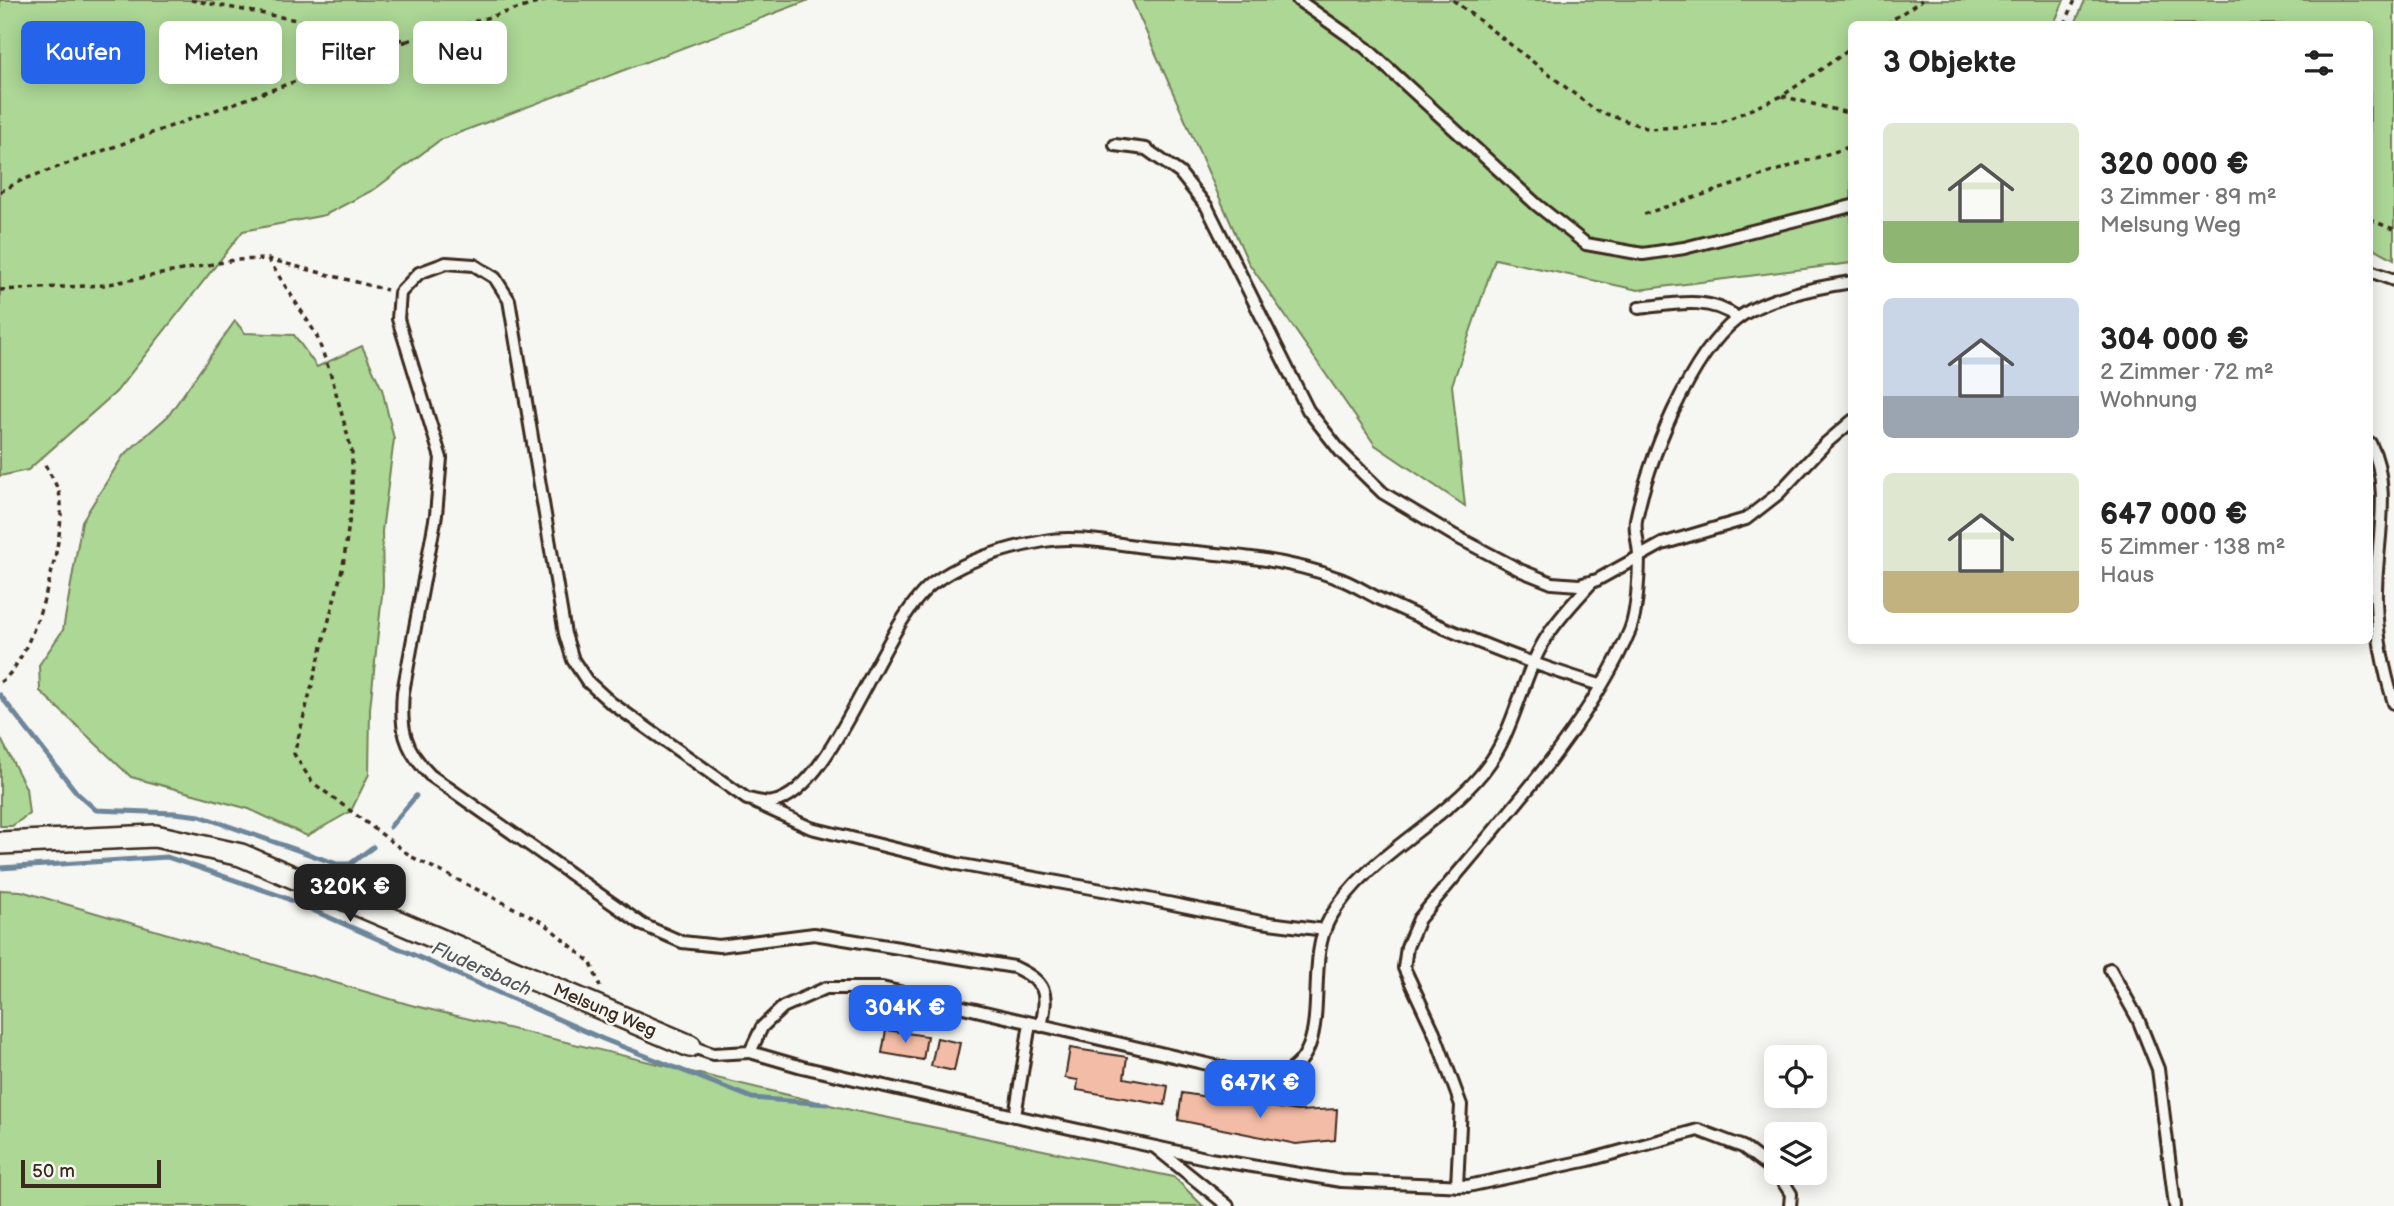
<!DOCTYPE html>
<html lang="de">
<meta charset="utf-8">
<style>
:root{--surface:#fff;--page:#f6f6f6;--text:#222;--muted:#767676;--accent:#2563eb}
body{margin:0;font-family:"Balsamiq Sans",sans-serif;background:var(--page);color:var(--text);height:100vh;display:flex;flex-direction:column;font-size:26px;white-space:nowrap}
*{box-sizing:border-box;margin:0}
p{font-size:23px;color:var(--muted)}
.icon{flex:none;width:38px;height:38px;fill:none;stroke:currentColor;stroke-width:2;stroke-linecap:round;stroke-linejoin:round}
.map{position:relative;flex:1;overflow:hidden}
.panel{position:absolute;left:1848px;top:21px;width:525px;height:623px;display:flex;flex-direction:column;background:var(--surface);border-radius:10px;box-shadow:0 4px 18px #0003}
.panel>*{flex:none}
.top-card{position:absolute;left:21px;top:21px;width:665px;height:63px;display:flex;gap:14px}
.tools{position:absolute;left:1764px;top:1045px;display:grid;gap:14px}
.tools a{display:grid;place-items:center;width:63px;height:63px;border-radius:10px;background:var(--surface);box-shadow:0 4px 18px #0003;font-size:35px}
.scale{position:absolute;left:21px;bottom:18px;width:140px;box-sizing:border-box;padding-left:7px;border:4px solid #3b2a1e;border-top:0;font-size:19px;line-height:24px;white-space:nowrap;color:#3b2a1e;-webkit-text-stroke:5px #f6f6f2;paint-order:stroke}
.price{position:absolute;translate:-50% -60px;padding:0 16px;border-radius:14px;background:var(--accent);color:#fff;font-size:23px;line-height:46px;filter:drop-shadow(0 2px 4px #0008)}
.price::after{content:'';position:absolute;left:50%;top:42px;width:21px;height:16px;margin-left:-10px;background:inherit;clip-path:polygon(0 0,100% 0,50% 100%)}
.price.active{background:#222;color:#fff}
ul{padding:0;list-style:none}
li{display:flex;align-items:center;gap:21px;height:175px;padding:0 35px}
li span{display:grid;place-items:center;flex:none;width:196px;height:140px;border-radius:10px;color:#555}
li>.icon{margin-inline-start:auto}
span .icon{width:84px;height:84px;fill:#fffc;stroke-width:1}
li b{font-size:30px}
h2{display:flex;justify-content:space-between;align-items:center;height:84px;padding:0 35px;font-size:30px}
.chip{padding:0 24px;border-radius:10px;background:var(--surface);box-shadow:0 4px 18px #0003;font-size:24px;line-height:63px}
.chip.active{background:var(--accent);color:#fff}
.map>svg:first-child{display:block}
</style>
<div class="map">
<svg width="2394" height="1206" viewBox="0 0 2394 1206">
<rect width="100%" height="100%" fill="#f6f6f2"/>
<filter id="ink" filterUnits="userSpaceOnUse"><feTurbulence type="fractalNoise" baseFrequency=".0143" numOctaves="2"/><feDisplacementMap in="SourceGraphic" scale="14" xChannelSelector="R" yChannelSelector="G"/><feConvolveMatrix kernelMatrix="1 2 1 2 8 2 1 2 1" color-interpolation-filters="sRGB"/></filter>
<g filter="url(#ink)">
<g fill="#acd795" stroke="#74805a" stroke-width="2">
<polygon points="0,0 809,0 440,140 375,189 325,215 243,231 116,392 28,470 0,476"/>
<polygon points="1132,0 2064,0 2054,24 1852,24 1851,263 1638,290 1495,259 1452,385 1465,506 1375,445 1248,262"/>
<polygon points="2085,0 2394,0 2394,259 2370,246 2370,24 2075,24"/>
<polygon points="235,321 245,333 294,335 317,367 362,346 382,389 394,439 382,531 383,585 370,709 369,774 351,811 307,836 249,809 131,777 40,691 39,665 63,630 82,521 123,456 168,416"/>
<polygon points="0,737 26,788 29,814 12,826 0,826"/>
<polygon points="0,890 21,891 411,1005 855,1111 1174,1177 1203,1206 0,1206"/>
</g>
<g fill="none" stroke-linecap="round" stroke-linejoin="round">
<g stroke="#6e869a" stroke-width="5">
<polyline points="0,695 77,793 96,810 175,813 200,816 337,864 350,864 373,847"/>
<polyline points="390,827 416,796"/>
<polyline points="0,868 167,857 281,896 603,1039 752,1098 827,1104"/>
</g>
</g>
<g fill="#f2bca6" stroke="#3b2a1e" stroke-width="2">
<polygon points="886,1030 927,1036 923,1060 882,1053"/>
<polygon points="937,1038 960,1043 954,1071 931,1066"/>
<polygon points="1070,1048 1127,1057 1124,1078 1168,1086 1165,1105 1077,1090 1078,1080 1065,1078"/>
<polygon points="1182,1093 1298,1111 1337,1109 1335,1140 1296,1144 1178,1120"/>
</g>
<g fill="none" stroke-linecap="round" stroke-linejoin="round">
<g stroke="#3b2a1e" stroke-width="16">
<g id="lane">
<polyline points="1298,0 1366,48 1537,205 1586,244 1643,254 1684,248 1852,206"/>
<polyline points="1115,145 1146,149 1180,173 1207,207 1308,410 1341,452 1383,493 1455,536 1522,571 1552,583 1579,585 1597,580 1662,544 1746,519 1778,494 1825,444 1852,421"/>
<polyline points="2370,271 2394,280"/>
<path d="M1639,308c35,-4 69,-13 99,10"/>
<path d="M2370,443c24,45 4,109 6,159 1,34 8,69 18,101"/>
<polyline points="756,803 811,828 957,864 1119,893 1261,922 1325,930"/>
<polyline points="2110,969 2138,1019 2158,1069 2175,1206"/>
<path d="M1041,1026c8,-34 5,-44 -27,-59l-200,-33 -95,12 -37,-4 -39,-17 -213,-150c-26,-26 -30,-47 -27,-83l33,-177 5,-57 -43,-139 2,-26 19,-20 27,-10 28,2 21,13 14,22 56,334 8,26 14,21 23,21 137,97c8,1 19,5 26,3 61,-11 108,-178 159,-218 32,-24 73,-36 112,-43 33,-6 72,3 106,7 61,6 129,8 187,30 16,5 31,16 47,23 71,33 142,62 216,84"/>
<path d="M690,1046l23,8 37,-2 12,-25 21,-20 43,-19h56l389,91c70,-17 29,-110 59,-161 36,-62 109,-92 153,-146 32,-39 37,-92 63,-134 13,-21 31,-39 47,-57"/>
<polyline points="750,1052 802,1067 1015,1116 1210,1159 1341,1181 1468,1186 1589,1160 1698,1130 1743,1147 1776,1172"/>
<polyline points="1015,1116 1030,1023"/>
<polyline points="1156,1148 1228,1206"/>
<polyline points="1777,1172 1791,1194 1790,1206"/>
<path d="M1457,1186l4,-81 -27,-73 -30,-64 3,-21 12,-28c70,-85 169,-188 211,-289 7,-17 9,-55 9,-74 0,-12 -5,-25 -3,-36 11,-58 54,-165 101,-201 27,-21 81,-32 115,-37"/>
</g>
</g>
<g stroke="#3b2a1e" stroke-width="26">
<polyline id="street" points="0,843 155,836 241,855 690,1046"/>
</g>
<g stroke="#3b2a1e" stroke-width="3.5" stroke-dasharray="5 5" stroke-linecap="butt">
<polyline points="191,0 407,41 548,0"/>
<polyline points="1453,0 1595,110 1649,129 1717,124 1782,96 1852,48"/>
<polyline points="1886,24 1922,0"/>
<polyline points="2065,24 2075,0"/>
<polyline points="1782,96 1852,114"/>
<polyline points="0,192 22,180 407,41"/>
<polyline points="1644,214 1852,146"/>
<polyline points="2370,220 2394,229"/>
<polyline points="268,259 316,334 332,378 352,452 352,501 343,566 294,754 312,782 412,857 544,923 591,963 600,987"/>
<polyline points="0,290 104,285 234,260 268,259 387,290"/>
<path d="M0,682c32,-17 68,-150 60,-185 -2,-11 -10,-23 -16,-34"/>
</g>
<use href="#lane" stroke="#f6f6f2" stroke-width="10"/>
<use href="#street" stroke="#f6f6f2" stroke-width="21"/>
</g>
</g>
<g text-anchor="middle" stroke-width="5" stroke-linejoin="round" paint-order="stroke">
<g font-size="18" fill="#3b2a1e" stroke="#f6f6f2">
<text transform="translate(605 1010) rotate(23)" y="6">Melsung Weg</text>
</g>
<g font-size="19" font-style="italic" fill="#54585c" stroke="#f6f6f2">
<text transform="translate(482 968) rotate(24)" y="7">Fludersbach</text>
</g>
</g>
</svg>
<div class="tools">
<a><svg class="icon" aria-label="locate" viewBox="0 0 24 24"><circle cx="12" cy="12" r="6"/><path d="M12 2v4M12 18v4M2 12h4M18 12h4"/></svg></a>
<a><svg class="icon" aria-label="layers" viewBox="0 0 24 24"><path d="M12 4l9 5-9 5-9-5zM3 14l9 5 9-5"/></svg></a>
</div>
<div class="scale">50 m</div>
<b class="price active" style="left:350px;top:924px">320K €</b>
<b class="price" style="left:905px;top:1045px">304K €</b>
<b class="price" style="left:1260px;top:1120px">647K €</b>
<div class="top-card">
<a class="chip active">Kaufen</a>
<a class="chip">Mieten</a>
<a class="chip">Filter</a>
<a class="chip">Neu</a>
</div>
<section class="panel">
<h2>3 Objekte<svg class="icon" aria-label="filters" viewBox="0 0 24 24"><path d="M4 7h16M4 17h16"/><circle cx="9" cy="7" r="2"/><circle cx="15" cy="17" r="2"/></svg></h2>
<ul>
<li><span style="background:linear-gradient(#dfe7d0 70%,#8fb573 0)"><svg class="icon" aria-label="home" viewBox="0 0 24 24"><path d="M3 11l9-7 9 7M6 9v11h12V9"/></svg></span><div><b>320 000 €</b><p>3 Zimmer · 89 m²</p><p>Melsung Weg</p></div></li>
<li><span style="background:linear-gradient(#c9d6e8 70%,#9aa5b1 0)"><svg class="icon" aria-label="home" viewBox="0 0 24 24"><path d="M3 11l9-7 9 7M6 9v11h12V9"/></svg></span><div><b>304 000 €</b><p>2 Zimmer · 72 m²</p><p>Wohnung</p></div></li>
<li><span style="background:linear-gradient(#dfe7d0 70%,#c2b280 0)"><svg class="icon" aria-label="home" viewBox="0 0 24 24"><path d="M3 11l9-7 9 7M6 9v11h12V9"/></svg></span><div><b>647 000 €</b><p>5 Zimmer · 138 m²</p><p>Haus</p></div></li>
</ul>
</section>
</div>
